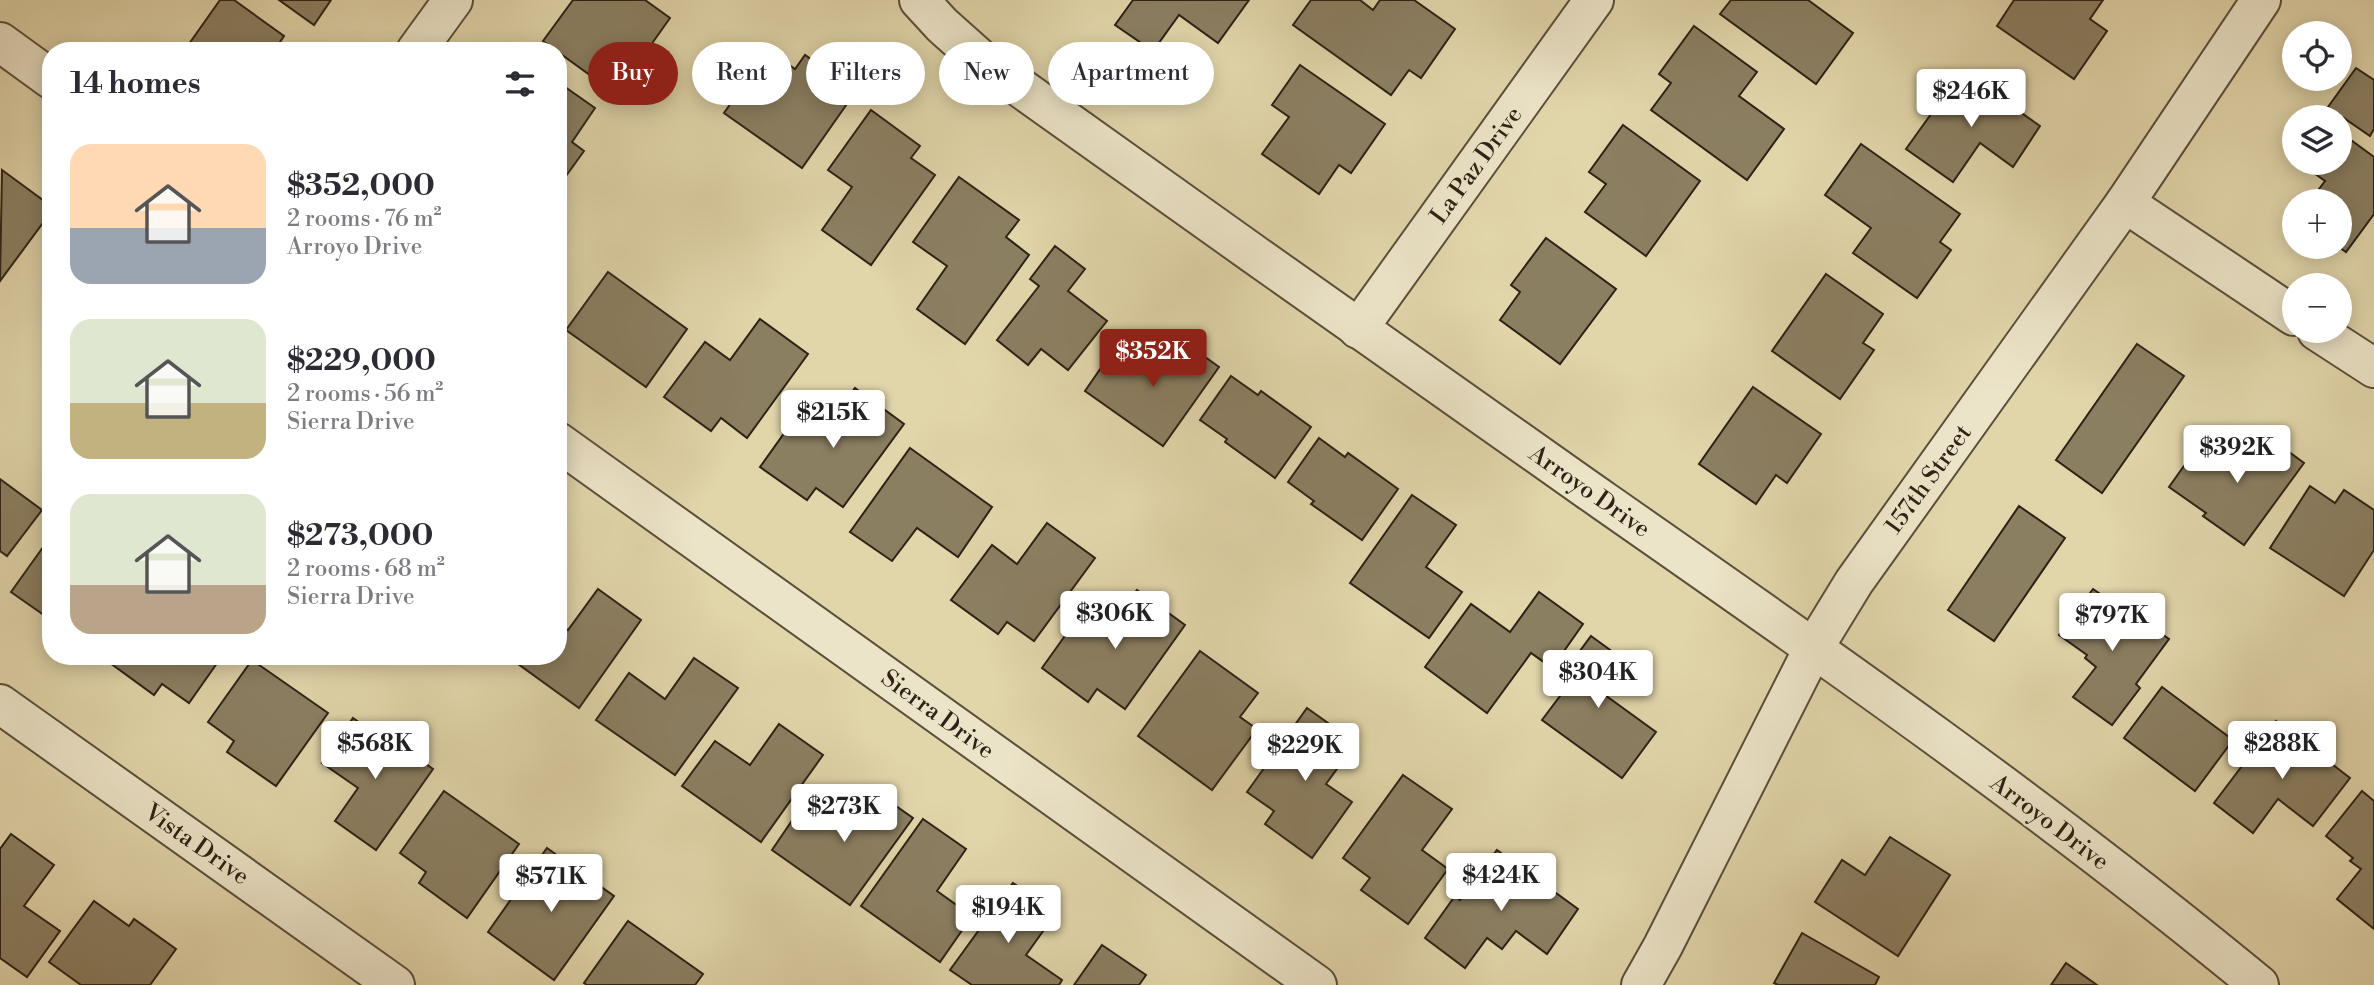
<!DOCTYPE html>
<meta charset="utf-8">
<style>
:root{--surface:#fff;--page:#f2f2f3;--text:#2b2b33;--muted:#7c7c81;--accent:#8f2418}
body{margin:0;font-family:"Libre Bodoni",serif;background:var(--page);color:var(--text);height:100vh;display:flex;flex-direction:column;font-size:26px;white-space:nowrap}
*{box-sizing:border-box;margin:0}
p{font-size:23px;color:var(--muted)}
.icon{flex:none;width:38px;height:38px;fill:none;stroke:currentColor;stroke-width:2;stroke-linecap:round;stroke-linejoin:round}
.map{position:relative;flex:1;overflow:hidden}
.panel{position:absolute;left:42px;top:42px;width:525px;height:623px;display:flex;flex-direction:column;background:var(--surface);border-radius:28px;box-shadow:0 4px 18px #0003}
.panel>*{flex:none}
.banner{position:absolute;left:588px;top:42px;width:665px;height:63px;display:flex;gap:14px}
.fabs{position:absolute;left:2282px;top:21px;display:grid;gap:14px}
.fabs a{display:grid;place-items:center;width:70px;height:70px;border-radius:50%;background:var(--surface);box-shadow:0 4px 18px #0003;font-size:35px}
.price{position:absolute;translate:-50% -60px;padding:0 16px;border-radius:7px;background:#fff;color:#222;font-size:23px;line-height:46px;filter:drop-shadow(0 2px 4px #0008)}
.price::after{content:'';position:absolute;left:50%;top:42px;width:21px;height:16px;margin-left:-10px;background:inherit;clip-path:polygon(0 0,100% 0,50% 100%)}
.price.current{background:var(--accent);color:#fff}
ul{padding:0;list-style:none}
li{display:flex;align-items:center;gap:21px;height:175px;padding:0 28px}
li span{display:grid;place-items:center;flex:none;width:196px;height:140px;border-radius:21px;color:#555}
li>.icon{margin-inline-start:auto}
span .icon{width:84px;height:84px;fill:#fffc;stroke-width:1}
li b{font-size:30px}
h2{display:flex;justify-content:space-between;align-items:center;height:84px;padding:0 28px;font-size:30px}
.chip{padding:0 24px;border-radius:32px;background:var(--surface);box-shadow:0 4px 18px #0003;font-size:24px;line-height:63px}
.chip.current{background:var(--accent);color:#fff}
.map>svg:first-child{display:block}
</style>
<div class="map">
<svg width="2374" height="985" viewBox="0 0 2374 985">
<rect width="100%" height="100%" fill="#e1d5aa"/>
<filter id="stains"><feTurbulence type="fractalNoise" baseFrequency=".00286" numOctaves="4"/><feColorMatrix values="0 0 0 0 .2 0 0 0 0 .09 0 0 0 0 .02 0 0 0 .5 -.17"/></filter>
<radialGradient id="worn" r=".72"><stop offset=".6" stop-color="#630" stop-opacity="0"/><stop offset="1" stop-color="#630" stop-opacity=".3"/></radialGradient>
<g fill="#8b7f62" stroke="#2d2215" stroke-width="2">
<polygon points="220,0 234,0 284,36 274,51 184,51"/>
<polygon points="279,0 331,0 314,25"/>
<polygon points="573,0 645,0 670,18 616,94 543,41"/>
<polygon points="1133,0 1249,0 1218,43 1179,15 1153,51 1115,25"/>
<polygon points="1311,0 1360,0 1373,10 1380,0 1414,0 1455,29 1421,78 1409,70 1391,95 1293,25"/>
<polygon points="1731,0 1808,0 1853,33 1816,84 1720,14"/>
<polygon points="2014,0 2103,0 2090,19 2107,31 2074,79 1997,26"/>
<polygon points="1694,26 1757,72 1739,96 1784,129 1747,180 1651,110 1671,83 1659,74"/>
<polygon points="768,50 795,69 805,55 856,91 802,168 724,113"/>
<polygon points="1300,65 1385,124 1351,173 1339,165 1319,194 1262,154 1289,117 1272,105"/>
<polygon points="2356,68 2374,80 2374,129 2370,136 2328,107"/>
<polygon points="1962,71 2040,126 2013,167 1980,143 1953,182 1906,149"/>
<polygon points="558,82 595,108 572,142 584,151 558,187"/>
<polygon points="871,110 920,146 911,158 935,175 871,265 822,230 852,187 828,170"/>
<polygon points="1623,125 1700,181 1646,256 1585,212 1606,184 1589,172"/>
<polygon points="2340,132 2374,157 2374,214 2346,252 2339,247 2340,201 2310,201 2325,181 2300,163 2340,163"/>
<polygon points="1861,144 1960,214 1940,242 1951,250 1917,298 1853,253 1871,228 1825,195"/>
<polygon points="2,170 51,206 51,212 0,281"/>
<polygon points="959,177 1019,220 1006,237 1029,255 965,344 917,309 947,266 913,242"/>
<polygon points="1546,238 1616,289 1560,364 1500,320 1520,292 1511,285"/>
<polygon points="1055,246 1085,269 1068,291 1107,321 1068,370 1041,349 1028,365 997,340 1039,286 1030,279"/>
<polygon points="608,272 687,329 646,387 566,330"/>
<polygon points="1826,274 1883,314 1863,343 1874,350 1840,399 1772,351"/>
<polygon points="760,319 808,354 747,438 721,418 711,431 664,397 705,342 730,360"/>
<polygon points="1180,339 1219,367 1163,446 1085,391 1114,349 1154,376"/>
<polygon points="2137,344 2184,376 2102,493 2056,460"/>
<polygon points="1231,376 1258,395 1261,391 1311,427 1275,478 1225,442 1227,439 1200,420"/>
<polygon points="1753,387 1821,434 1787,483 1776,475 1756,504 1699,464"/>
<polygon points="855,388 904,424 843,507 816,488 807,500 760,467 800,411 826,429"/>
<polygon points="2263,433 2304,463 2244,545 2203,516 2206,513 2169,487 2201,442 2237,469"/>
<polygon points="1319,438 1345,457 1348,453 1398,489 1362,540 1311,504 1314,501 1288,482"/>
<polygon points="910,448 992,507 958,557 917,528 892,561 850,532"/>
<polygon points="0,479 42,510 7,556 0,551"/>
<polygon points="2310,486 2335,503 2344,490 2374,510 2374,550 2344,596 2270,548"/>
<polygon points="1412,495 1456,525 1426,567 1462,592 1429,638 1350,583"/>
<polygon points="2019,506 2065,538 1994,641 1948,610"/>
<polygon points="1047,523 1095,558 1034,641 1007,622 998,634 951,600 992,545 1017,564"/>
<polygon points="51,536 51,620 11,592"/>
<polygon points="598,589 641,620 579,708 507,656 558,656 558,623 568,630"/>
<polygon points="2093,589 2122,609 2123,607 2169,639 2136,684 2140,688 2112,725 2073,697 2096,667 2085,658 2087,655 2059,635"/>
<polygon points="1137,590 1185,625 1125,709 1097,689 1088,702 1042,668 1082,612 1107,631"/>
<polygon points="1539,592 1583,624 1552,668 1531,653 1487,713 1425,667 1471,604 1510,632"/>
<polygon points="1591,636 1628,663 1605,695 1656,732 1622,778 1542,720 1566,688 1557,682"/>
<polygon points="1200,651 1258,693 1240,717 1257,729 1212,790 1138,736"/>
<polygon points="109,656 222,656 189,703 162,684 154,695 106,660"/>
<polygon points="694,658 738,688 675,775 596,720 629,673 665,699"/>
<polygon points="252,660 328,713 276,786 227,752 234,741 208,722"/>
<polygon points="2162,687 2233,740 2195,791 2124,738"/>
<polygon points="1307,708 1356,743 1326,784 1352,802 1312,858 1265,824 1274,811 1247,792"/>
<polygon points="353,718 390,744 392,740 433,769 376,850 335,821 358,788 322,763"/>
<polygon points="2276,721 2350,778 2313,826 2278,799 2253,833 2214,803"/>
<polygon points="779,724 823,755 761,842 682,786 715,741 750,765"/>
<polygon points="1403,775 1452,809 1422,850 1448,869 1408,924 1361,890 1370,878 1343,858"/>
<polygon points="869,787 913,818 850,905 772,850 804,803 840,829"/>
<polygon points="444,791 519,844 467,918 419,883 426,872 400,853"/>
<polygon points="2362,791 2374,801 2374,929 2337,899 2361,869 2350,861 2353,858 2326,836"/>
<polygon points="923,819 966,849 937,891 972,916 940,962 861,906"/>
<polygon points="11,834 54,865 24,906 60,931 27,977 0,958 0,849"/>
<polygon points="1890,837 1950,875 1898,956 1815,902 1842,860 1865,875"/>
<polygon points="547,848 614,896 554,980 488,932"/>
<polygon points="1497,850 1578,909 1547,954 1516,931 1502,949 1487,938 1465,968 1425,938 1455,896 1460,900"/>
<polygon points="1013,883 1056,913 1026,955 1062,980 1059,985 972,985 950,970"/>
<polygon points="94,901 129,926 134,919 176,949 150,985 81,985 49,962"/>
<polygon points="628,921 703,974 695,985 587,985 584,983"/>
<polygon points="1802,933 1879,977 1875,985 1778,985 1774,983"/>
<polygon points="1102,945 1146,975 1139,985 1074,985"/>
<polygon points="2066,963 2097,985 2051,985"/>
</g>
<g fill="none" stroke-linecap="round" stroke-linejoin="round">
<g stroke="#5a4f3a" stroke-width="42">
<g id="minor">
<path d="M919,0l23,25 38,34c202,144 405,289 608,431 228,159 457,318 671,495"/>
<polyline points="0,42 51,79"/>
<polyline points="416,51 453,0"/>
<polyline points="2125,203 2294,316"/>
<polyline points="1358,329 1594,0"/>
<polyline points="2317,331 2374,368"/>
<polyline points="558,442 1317,985"/>
<polyline points="0,704 395,985"/>
<polyline points="1641,985 1663,946 1813,649 1854,582 2125,203 2261,0"/>
</g>
</g>
<use href="#minor" stroke="#ece4c8" stroke-width="38"/>
</g>
<g text-anchor="middle" stroke-width="5" stroke-linejoin="round" paint-order="stroke">
<g font-size="24" fill="#2d2215" stroke="#ece4c8">
<text transform="translate(1476 165) rotate(-54)" y="8">La Paz Drive</text>
<text transform="translate(1928 479) rotate(-54)" y="8">157th Street</text>
<text transform="translate(1590 491) rotate(35)" y="8">Arroyo Drive</text>
<text transform="translate(938 714) rotate(36)" y="8">Sierra Drive</text>
<text transform="translate(2050 822) rotate(37)" y="8">Arroyo Drive</text>
<text transform="translate(197 844) rotate(35)" y="8">Vista Drive</text>
</g>
</g>
<rect width="100%" height="100%" filter="url(#stains)"/>
<rect width="100%" height="100%" fill="url(#worn)"/>
</svg>
<div class="fabs">
<a><svg class="icon" aria-label="locate" viewBox="0 0 24 24"><circle cx="12" cy="12" r="6"/><path d="M12 2v4M12 18v4M2 12h4M18 12h4"/></svg></a>
<a><svg class="icon" aria-label="layers" viewBox="0 0 24 24"><path d="M12 4l9 5-9 5-9-5zM3 14l9 5 9-5"/></svg></a>
<a>+</a>
<a>−</a>
</div>
<b class="price" style="left:1971px;top:129px">$246K</b>
<b class="price current" style="left:1153px;top:389px">$352K</b>
<b class="price" style="left:833px;top:450px">$215K</b>
<b class="price" style="left:2237px;top:485px">$392K</b>
<b class="price" style="left:1115px;top:651px">$306K</b>
<b class="price" style="left:2112px;top:653px">$797K</b>
<b class="price" style="left:1598px;top:710px">$304K</b>
<b class="price" style="left:375px;top:781px">$568K</b>
<b class="price" style="left:2282px;top:781px">$288K</b>
<b class="price" style="left:1305px;top:783px">$229K</b>
<b class="price" style="left:844px;top:844px">$273K</b>
<b class="price" style="left:1501px;top:913px">$424K</b>
<b class="price" style="left:551px;top:914px">$571K</b>
<b class="price" style="left:1008px;top:945px">$194K</b>
<div class="banner">
<a class="chip current">Buy</a>
<a class="chip">Rent</a>
<a class="chip">Filters</a>
<a class="chip">New</a>
<a class="chip">Apartment</a>
</div>
<section class="panel">
<h2>14 homes<svg class="icon" aria-label="filters" viewBox="0 0 24 24"><path d="M4 7h16M4 17h16"/><circle cx="9" cy="7" r="2"/><circle cx="15" cy="17" r="2"/></svg></h2>
<ul>
<li><span style="background:linear-gradient(#ffd9b3 60%,#9aa5b1 0)"><svg class="icon" aria-label="home" viewBox="0 0 24 24"><path d="M3 11l9-7 9 7M6 9v11h12V9"/></svg></span><div><b>$352,000</b><p>2 rooms · 76 m²</p><p>Arroyo Drive</p></div></li>
<li><span style="background:linear-gradient(#dfe7d0 60%,#c2b280 0)"><svg class="icon" aria-label="home" viewBox="0 0 24 24"><path d="M3 11l9-7 9 7M6 9v11h12V9"/></svg></span><div><b>$229,000</b><p>2 rooms · 56 m²</p><p>Sierra Drive</p></div></li>
<li><span style="background:linear-gradient(#dfe7d0 65%,#b9a48a 0)"><svg class="icon" aria-label="home" viewBox="0 0 24 24"><path d="M3 11l9-7 9 7M6 9v11h12V9"/></svg></span><div><b>$273,000</b><p>2 rooms · 68 m²</p><p>Sierra Drive</p></div></li>
</ul>
</section>
</div>
